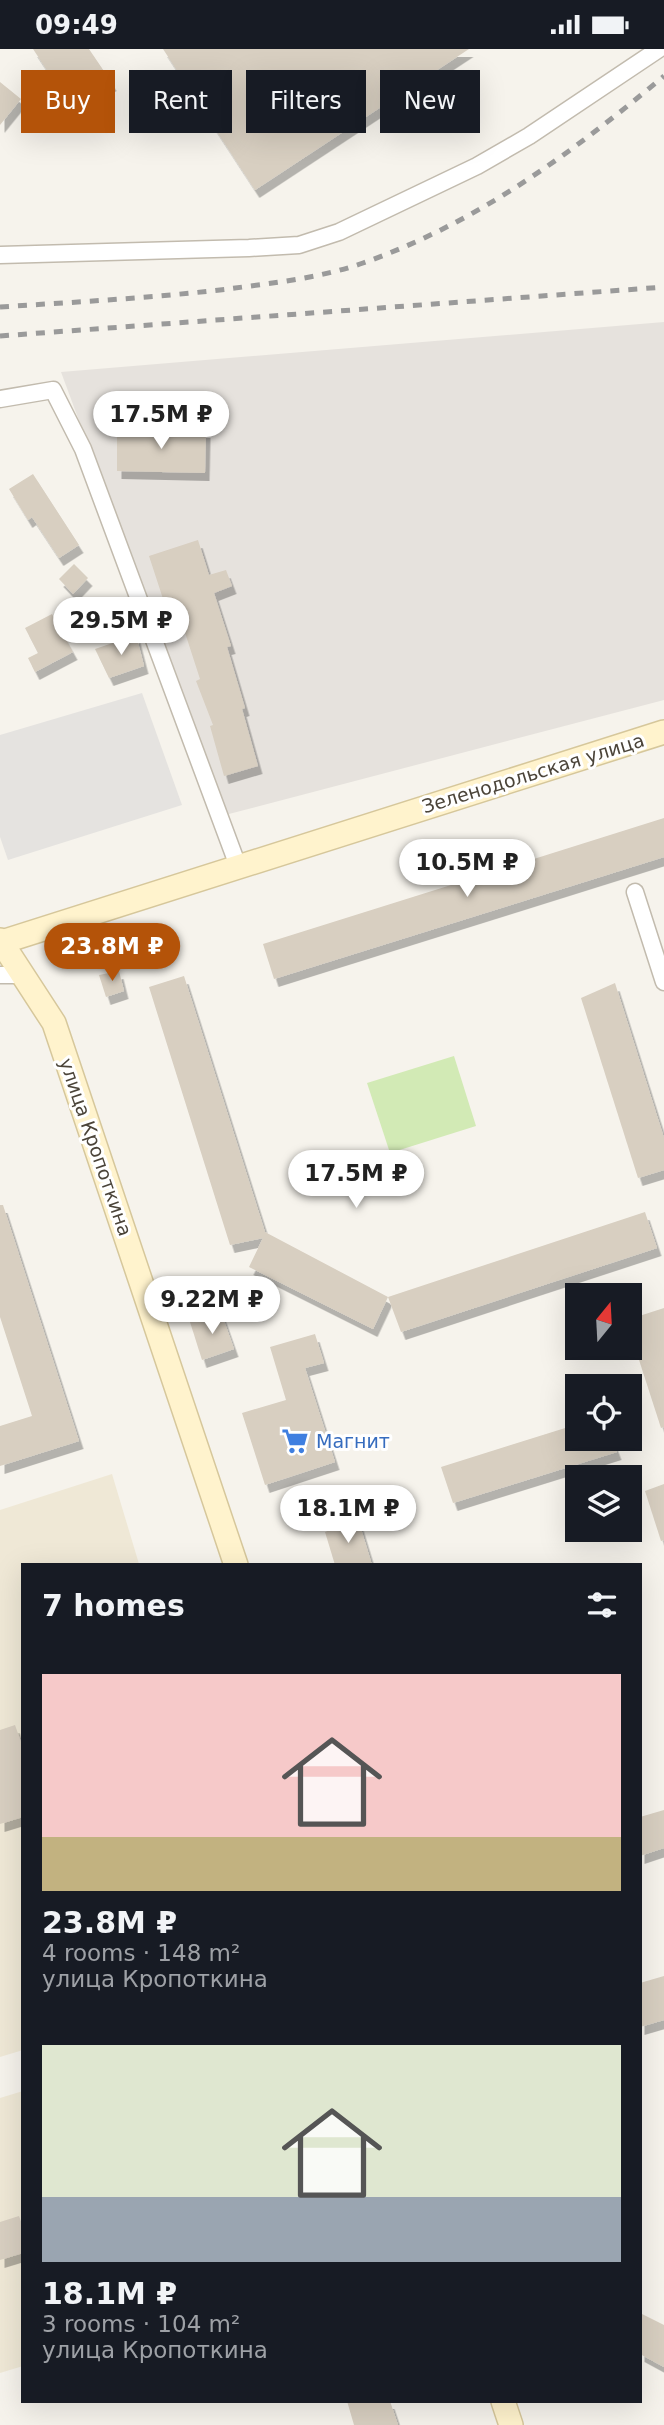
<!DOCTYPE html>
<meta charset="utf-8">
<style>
:root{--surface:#171b24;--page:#20242c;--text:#f1f3f6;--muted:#9ea1a6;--accent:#b45309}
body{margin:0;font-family:"DejaVu Sans",sans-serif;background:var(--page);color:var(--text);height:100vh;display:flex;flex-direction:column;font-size:26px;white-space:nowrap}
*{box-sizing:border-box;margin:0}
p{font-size:23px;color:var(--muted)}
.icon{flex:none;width:38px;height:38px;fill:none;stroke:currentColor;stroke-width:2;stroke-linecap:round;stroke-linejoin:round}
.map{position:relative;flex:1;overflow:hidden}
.panel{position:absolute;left:21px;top:1514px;width:621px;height:840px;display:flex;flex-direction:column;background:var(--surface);border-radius:0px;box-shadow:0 7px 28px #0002}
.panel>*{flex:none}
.guide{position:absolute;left:21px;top:21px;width:623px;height:63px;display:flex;gap:14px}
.needle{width:46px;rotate:18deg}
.tools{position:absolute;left:565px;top:1234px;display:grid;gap:14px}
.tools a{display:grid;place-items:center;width:77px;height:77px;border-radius:0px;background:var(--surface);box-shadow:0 7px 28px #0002;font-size:35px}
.price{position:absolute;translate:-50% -60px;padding:0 16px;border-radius:24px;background:#fff;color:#222;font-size:23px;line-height:46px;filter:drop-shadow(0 2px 4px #0008)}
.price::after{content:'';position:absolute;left:50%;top:42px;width:21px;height:16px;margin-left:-10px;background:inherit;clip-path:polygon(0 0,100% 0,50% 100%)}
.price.selected{background:var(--accent);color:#fff}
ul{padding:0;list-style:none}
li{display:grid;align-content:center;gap:14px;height:371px;padding:0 21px}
li span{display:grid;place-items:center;height:217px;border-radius:0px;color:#555}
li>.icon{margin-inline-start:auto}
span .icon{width:126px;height:126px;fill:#fffc;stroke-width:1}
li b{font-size:30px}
h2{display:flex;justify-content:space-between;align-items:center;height:84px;padding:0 21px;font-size:30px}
.tag{padding:0 24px;border-radius:0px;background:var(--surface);box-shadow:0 7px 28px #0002;font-size:24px;line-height:63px}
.tag.selected{background:var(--accent);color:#fff}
.status{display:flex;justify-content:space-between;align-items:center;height:49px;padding:0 35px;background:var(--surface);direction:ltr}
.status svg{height:19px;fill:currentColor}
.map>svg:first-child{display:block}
</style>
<div class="status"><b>09:49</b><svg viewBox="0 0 49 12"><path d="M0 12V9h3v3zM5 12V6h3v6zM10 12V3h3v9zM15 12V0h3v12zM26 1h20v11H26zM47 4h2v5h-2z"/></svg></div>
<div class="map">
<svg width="664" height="2376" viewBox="0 0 664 2376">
<defs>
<filter id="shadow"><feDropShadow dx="4.5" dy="8" stdDeviation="0" flood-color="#0004"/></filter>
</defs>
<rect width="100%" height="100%" fill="#f6f3ec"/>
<polygon fill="#e6e2dd" points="664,273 664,651 225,766 61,323"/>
<g fill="#efe8d6">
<polygon points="112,1425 139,1515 23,1516 23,2001 0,2008 0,1461"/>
<polygon points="23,2042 23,2317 0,2324 0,2049"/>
</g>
<polygon fill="#d2eab5" points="454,1007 476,1077 390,1104 367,1034"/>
<polygon fill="#e5e3e0" points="142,644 182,756 8,811 0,788 0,686"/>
<g fill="#d8cfc1" filter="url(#shadow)">
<polygon points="33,0 89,0 112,34 72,59"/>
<polygon points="163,0 469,0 255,141"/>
<polygon points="0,33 21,50 0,76"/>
<polygon points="117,380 206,381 205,424 117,422"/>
<polygon points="33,425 79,496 59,509 32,468 28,471 9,440"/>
<polygon points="198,491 209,526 226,521 232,537 214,544 231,597 227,598 245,659 242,660 258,717 224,727 210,677 213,676 196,632 200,630 176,556 166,559 149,507"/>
<polygon points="74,515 88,529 73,545 59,530"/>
<polygon points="52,565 73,603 35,623 28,609 38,604 25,579"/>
<polygon points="136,586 144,617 109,629 95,600"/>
<polygon points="664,769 664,808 274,930 263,895"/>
<polygon points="119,922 124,942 106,948 99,926"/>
<polygon points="184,927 265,1183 388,1248 645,1163 657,1199 401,1283 388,1248 373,1280 249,1218 263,1189 230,1196 149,938"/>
<polygon points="615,934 664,1089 664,1121 638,1129 581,949"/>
<polygon points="0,1156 3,1156 79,1392 0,1417 0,1377 32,1367 0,1268"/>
<polygon points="664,1259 664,1378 661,1379 630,1283 630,1270"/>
<polygon points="221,1263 234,1300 202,1311 190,1273"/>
<polygon points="315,1285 324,1314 305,1319 335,1413 265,1436 242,1364 286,1351 270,1298"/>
<polygon points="578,1375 578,1390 612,1390 617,1403 453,1454 441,1418"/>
<polygon points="664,1435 664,1491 661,1492 645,1442"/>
<polygon points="358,1470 372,1516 335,1516 325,1483"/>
<polygon points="15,1676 23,1699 23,1768 0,1775 0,1681"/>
<polygon points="664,1761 664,1799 640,1807 640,1768"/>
<polygon points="664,1927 664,1971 640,1978 640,1934"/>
<polygon points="19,2167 23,2178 23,2204 0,2211 0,2173"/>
<polygon points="640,2264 664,2276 664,2318 640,2305"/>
<polygon points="347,2352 390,2352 398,2376 354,2376"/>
</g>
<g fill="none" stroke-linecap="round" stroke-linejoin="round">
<g stroke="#c2bbae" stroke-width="19">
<g id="street">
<polyline points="0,206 249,199 299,196 339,183 477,117 529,87 659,0"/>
<polyline points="0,350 53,341 83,400 238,817"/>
<polyline points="635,843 664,933"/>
<polyline points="0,926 25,926"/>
</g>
</g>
<g stroke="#d6c79b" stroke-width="26">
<g id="secondary">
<polyline points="0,891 54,974 236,1516"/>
<polyline points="2,893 664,683"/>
<polyline points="503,2352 511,2376"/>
</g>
</g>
<use href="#street" stroke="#fff" stroke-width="16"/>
<use href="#secondary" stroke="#fff3cd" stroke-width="23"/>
<g stroke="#9a9a9a" stroke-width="5" stroke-dasharray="9 9" stroke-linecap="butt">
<path d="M0,258c76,-5 152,-9 228,-18 44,-6 93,-11 135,-26 114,-40 209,-110 301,-187"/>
<polyline points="0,287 664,238"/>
</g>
</g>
<defs>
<g id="supermarket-bare" transform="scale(2.1)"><path d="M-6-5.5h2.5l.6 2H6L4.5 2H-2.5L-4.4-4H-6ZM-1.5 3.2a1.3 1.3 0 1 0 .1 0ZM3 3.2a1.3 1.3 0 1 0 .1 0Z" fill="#3f7fe0" stroke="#fff" stroke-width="2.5" paint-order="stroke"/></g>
</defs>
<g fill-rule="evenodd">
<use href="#supermarket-bare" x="295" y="1392"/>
</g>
<g text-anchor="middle" stroke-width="6" stroke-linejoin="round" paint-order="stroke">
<g font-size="19" fill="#4b4439" stroke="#fff">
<text transform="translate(533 724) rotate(-17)" y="7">Зеленодольская улица</text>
<text transform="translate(96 1098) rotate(71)" y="7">улица Кропоткина</text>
</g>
<g font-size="19" fill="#366cbe" stroke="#fff" text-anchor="start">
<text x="316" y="1399">Магнит</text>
</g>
</g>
</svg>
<div class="tools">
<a><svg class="needle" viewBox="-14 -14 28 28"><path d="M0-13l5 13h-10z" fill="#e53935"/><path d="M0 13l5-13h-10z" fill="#9ea1a6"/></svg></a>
<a><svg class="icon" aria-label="locate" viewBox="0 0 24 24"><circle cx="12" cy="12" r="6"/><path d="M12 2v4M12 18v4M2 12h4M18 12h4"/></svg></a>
<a><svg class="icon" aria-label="layers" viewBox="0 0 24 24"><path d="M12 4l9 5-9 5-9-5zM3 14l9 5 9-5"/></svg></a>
</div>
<b class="price" style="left:161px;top:402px">17.5M ₽</b>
<b class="price" style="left:121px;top:608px">29.5M ₽</b>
<b class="price" style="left:467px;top:850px">10.5M ₽</b>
<b class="price selected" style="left:112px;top:934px">23.8M ₽</b>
<b class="price" style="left:356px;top:1161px">17.5M ₽</b>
<b class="price" style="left:212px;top:1287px">9.22M ₽</b>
<b class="price" style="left:348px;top:1496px">18.1M ₽</b>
<div class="guide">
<a class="tag selected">Buy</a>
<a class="tag">Rent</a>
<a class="tag">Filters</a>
<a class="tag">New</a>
</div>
<section class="panel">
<h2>7 homes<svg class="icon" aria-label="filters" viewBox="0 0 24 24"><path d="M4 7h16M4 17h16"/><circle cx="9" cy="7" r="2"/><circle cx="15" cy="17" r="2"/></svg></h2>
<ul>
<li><span style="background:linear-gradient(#f6c9c9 75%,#c2b280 0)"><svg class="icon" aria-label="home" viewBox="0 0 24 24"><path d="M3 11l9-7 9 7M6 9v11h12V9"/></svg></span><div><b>23.8M ₽</b><p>4 rooms · 148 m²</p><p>улица Кропоткина</p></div></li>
<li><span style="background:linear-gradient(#dfe7d0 70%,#9aa5b1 0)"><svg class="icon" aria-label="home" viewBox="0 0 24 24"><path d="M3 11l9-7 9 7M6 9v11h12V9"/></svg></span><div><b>18.1M ₽</b><p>3 rooms · 104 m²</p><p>улица Кропоткина</p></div></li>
</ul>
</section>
</div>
